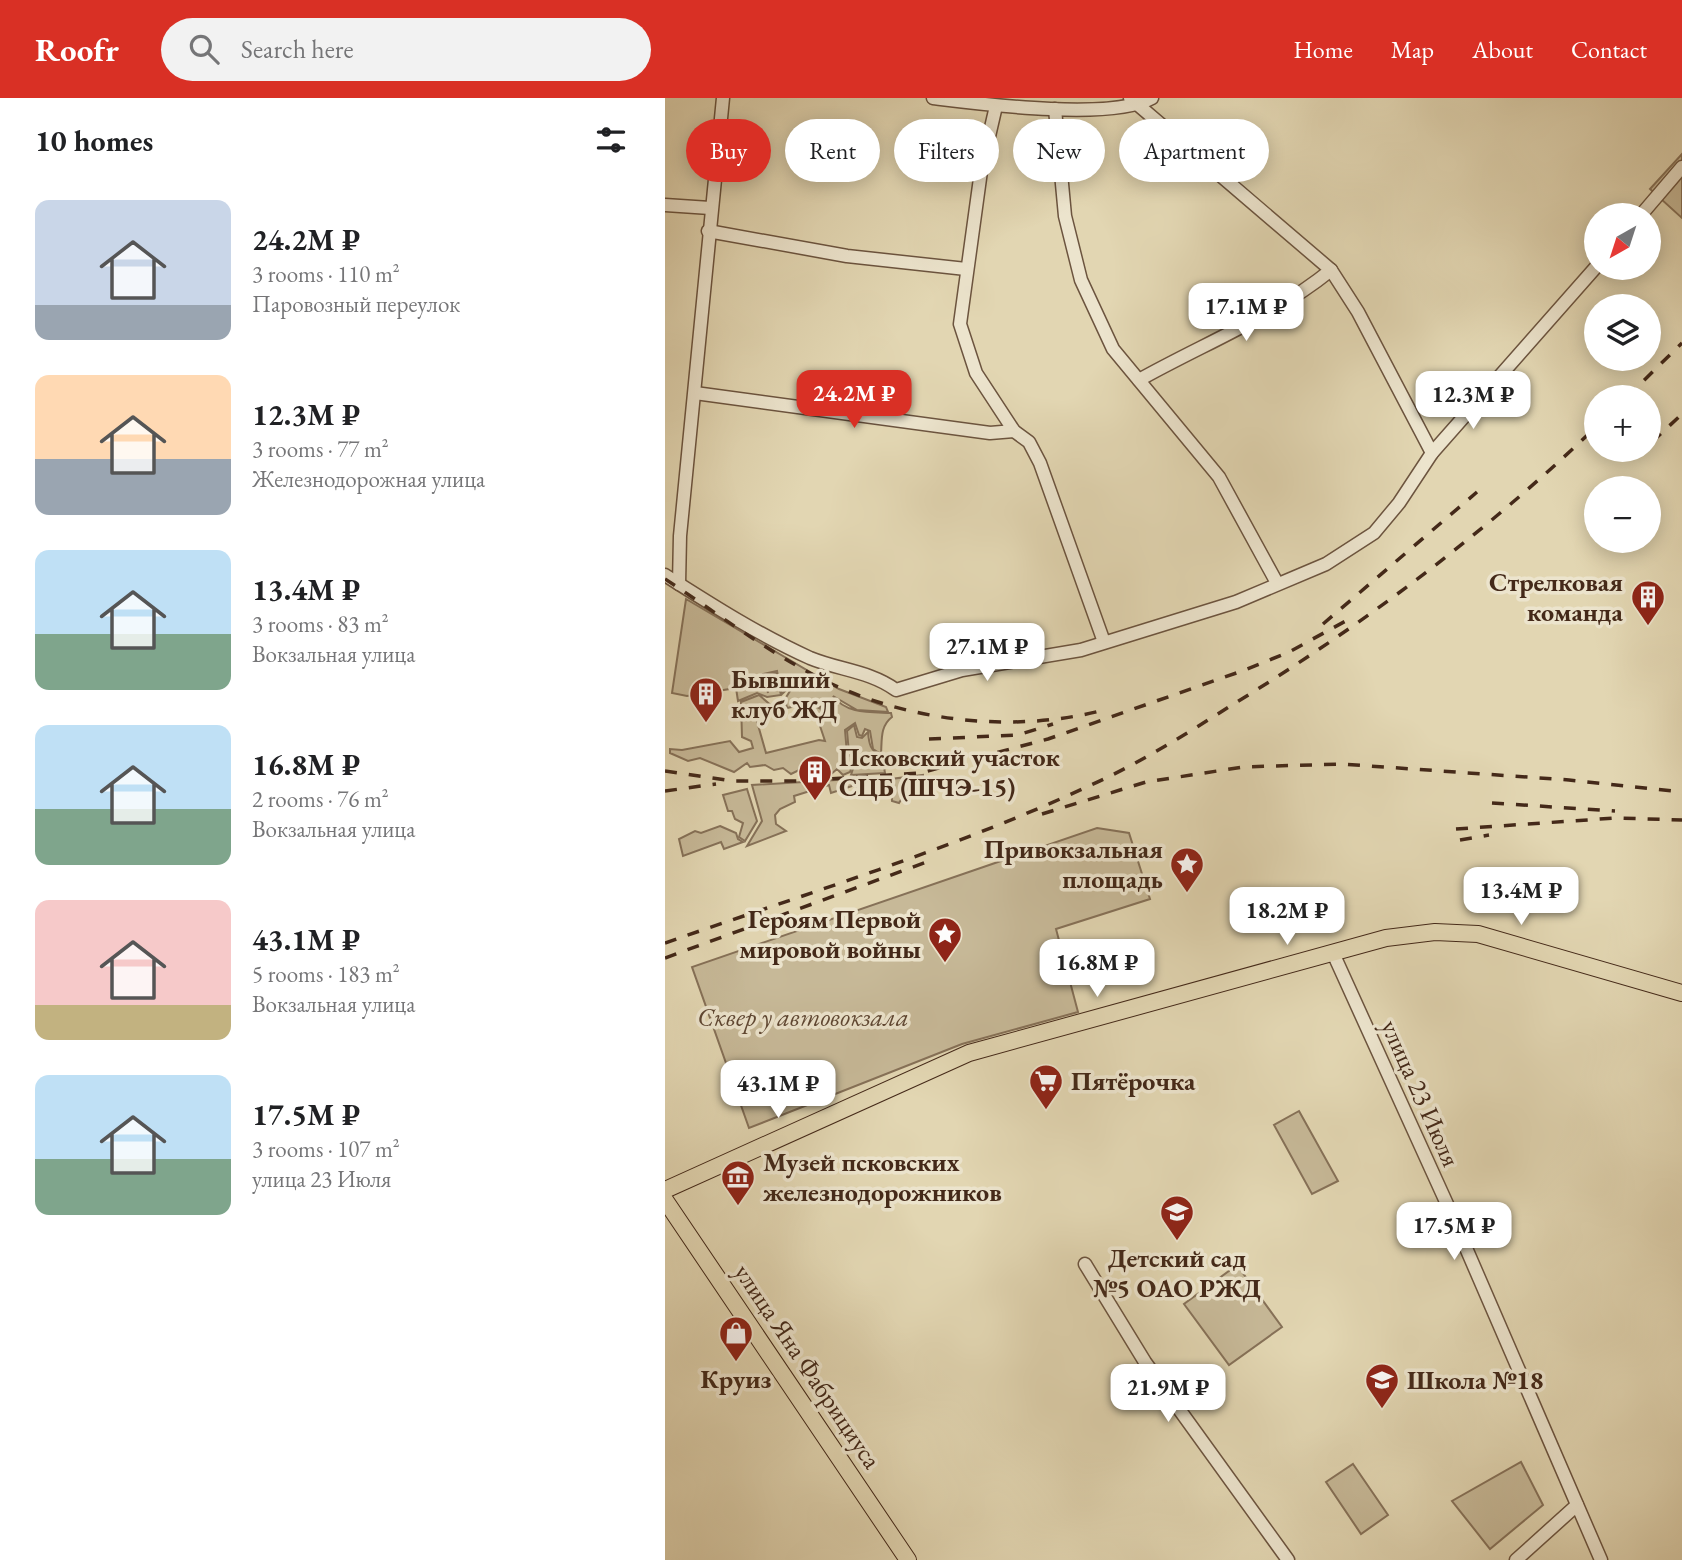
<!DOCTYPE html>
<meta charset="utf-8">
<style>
:root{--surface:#fff;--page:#f2f2f2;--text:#202124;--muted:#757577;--accent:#d93025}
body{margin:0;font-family:"EB Garamond",serif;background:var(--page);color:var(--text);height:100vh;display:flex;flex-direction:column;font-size:26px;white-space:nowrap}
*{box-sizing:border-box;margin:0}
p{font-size:23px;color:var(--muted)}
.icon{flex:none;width:38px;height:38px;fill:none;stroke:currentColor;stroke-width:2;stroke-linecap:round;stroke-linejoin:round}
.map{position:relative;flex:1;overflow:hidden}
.sheet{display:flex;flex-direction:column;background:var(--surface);width:665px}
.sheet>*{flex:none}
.top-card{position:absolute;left:21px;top:21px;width:665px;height:63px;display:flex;gap:14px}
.needle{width:46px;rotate:219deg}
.fabs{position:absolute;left:919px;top:105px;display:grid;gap:14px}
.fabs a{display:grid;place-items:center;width:77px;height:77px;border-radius:50%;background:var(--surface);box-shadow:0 4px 18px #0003;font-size:35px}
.price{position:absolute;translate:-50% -60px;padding:0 16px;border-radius:14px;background:#fff;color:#222;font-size:23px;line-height:46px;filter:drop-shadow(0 2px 4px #0008)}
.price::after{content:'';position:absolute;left:50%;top:42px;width:21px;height:16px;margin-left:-10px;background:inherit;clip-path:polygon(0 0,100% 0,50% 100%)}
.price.current{background:var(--accent);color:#fff}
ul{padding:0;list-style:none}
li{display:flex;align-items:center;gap:21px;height:175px;padding:0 35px}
li span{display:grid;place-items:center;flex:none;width:196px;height:140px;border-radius:14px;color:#555}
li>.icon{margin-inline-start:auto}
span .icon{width:84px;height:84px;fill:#fffc;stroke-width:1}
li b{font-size:30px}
h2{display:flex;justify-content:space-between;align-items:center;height:84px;padding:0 35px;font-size:30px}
.pill{padding:0 24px;border-radius:32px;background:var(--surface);box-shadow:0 4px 18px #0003;font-size:24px;line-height:63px}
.pill.current{background:var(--accent);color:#fff}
header{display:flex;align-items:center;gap:42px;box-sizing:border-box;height:98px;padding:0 35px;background:var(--accent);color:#fff}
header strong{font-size:33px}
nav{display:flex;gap:38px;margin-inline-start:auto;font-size:24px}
.search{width:490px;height:63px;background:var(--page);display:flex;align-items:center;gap:18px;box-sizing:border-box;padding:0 24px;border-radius:38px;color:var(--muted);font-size:26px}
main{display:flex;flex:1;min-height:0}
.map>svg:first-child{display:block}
</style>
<header>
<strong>Roofr</strong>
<div class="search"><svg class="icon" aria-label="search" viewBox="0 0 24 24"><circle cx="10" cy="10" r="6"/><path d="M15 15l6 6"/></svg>Search here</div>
<nav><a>Home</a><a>Map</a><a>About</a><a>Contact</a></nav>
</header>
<main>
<section class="sheet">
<h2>10 homes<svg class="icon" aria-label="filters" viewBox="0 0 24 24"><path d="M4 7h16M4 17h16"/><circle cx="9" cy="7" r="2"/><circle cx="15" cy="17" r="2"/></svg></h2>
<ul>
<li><span style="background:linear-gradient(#c9d6e8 75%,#9aa5b1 0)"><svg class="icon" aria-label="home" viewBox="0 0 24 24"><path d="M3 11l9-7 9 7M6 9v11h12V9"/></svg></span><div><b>24.2M ₽</b><p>3 rooms · 110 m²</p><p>Паровозный переулок</p></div></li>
<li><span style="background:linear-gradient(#ffd9b3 60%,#9aa5b1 0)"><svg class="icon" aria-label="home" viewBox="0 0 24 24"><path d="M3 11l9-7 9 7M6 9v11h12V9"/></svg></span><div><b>12.3M ₽</b><p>3 rooms · 77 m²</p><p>Железнодорожная улица</p></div></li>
<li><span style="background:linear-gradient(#bfe0f5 60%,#7fa58c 0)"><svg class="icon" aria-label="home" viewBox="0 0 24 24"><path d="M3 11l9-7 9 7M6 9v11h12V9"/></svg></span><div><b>13.4M ₽</b><p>3 rooms · 83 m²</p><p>Вокзальная улица</p></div></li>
<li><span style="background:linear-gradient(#bfe0f5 60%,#7fa58c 0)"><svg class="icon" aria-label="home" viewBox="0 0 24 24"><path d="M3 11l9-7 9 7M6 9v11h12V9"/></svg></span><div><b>16.8M ₽</b><p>2 rooms · 76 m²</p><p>Вокзальная улица</p></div></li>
<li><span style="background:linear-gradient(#f6c9c9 75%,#c2b280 0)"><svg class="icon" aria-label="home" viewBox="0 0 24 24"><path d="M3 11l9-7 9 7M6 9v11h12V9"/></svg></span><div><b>43.1M ₽</b><p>5 rooms · 183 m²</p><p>Вокзальная улица</p></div></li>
<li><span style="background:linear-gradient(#bfe0f5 60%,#7fa58c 0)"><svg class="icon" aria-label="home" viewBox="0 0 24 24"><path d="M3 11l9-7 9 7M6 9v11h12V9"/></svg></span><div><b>17.5M ₽</b><p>3 rooms · 107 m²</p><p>улица 23 Июля</p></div></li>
</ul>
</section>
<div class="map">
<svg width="1017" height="1462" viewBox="0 0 1017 1462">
<rect width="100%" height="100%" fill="#e2d6b2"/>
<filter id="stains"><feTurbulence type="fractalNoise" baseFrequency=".00286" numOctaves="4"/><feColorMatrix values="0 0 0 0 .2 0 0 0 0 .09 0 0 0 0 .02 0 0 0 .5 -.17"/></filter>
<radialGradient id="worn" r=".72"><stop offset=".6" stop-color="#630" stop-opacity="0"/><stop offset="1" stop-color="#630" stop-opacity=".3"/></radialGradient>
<g fill="#c7b998" stroke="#867158" stroke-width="2">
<polygon points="1017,56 1017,120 985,91"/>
<path d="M21,501l153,90 47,18 2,5 -31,-2 -24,-14c13,18 37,16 58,17l1,4c-12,9 -10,23 -11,37l-8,-5 -3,-18 -5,-2 -3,7 -3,-1 -4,-12 -10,7 2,24 8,5 -5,13 -7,3 -6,-6 -7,6 -8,-6 -8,7 -15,-6 -8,4 -8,-6 -9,2 -9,-5 -15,2 -3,-4 -13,9 -34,-14 -12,3 -18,-8v-4l12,1 48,-9 9,11 14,-4 -2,-7 -9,-4 -1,-35 18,-7 14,12 7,-1v4l-24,8 10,35 53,-13 6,1 -12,-36 8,4 1,4 7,2 5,10 -4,-12 -7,-2 -1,-4h-5l-2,-5 -28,6 -2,-9 12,-19 -15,14 -5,-23 -14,3 5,19 -3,-18 11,-2 5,22 -14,2 -10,-4 -19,8 -2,-13 -49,8 -15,-3z"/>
<path d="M189,627l3,12 5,1 6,-6c1,12 2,19 14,24l3,17 -34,2 5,-16 -7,-6 -2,-22z"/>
<polygon points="258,677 258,687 244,689 234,705 227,703 226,681"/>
<polygon points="221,679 222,682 192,691 190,687 166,695 164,687 129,698 130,704 115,711 110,717 111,726 121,733 82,748 97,723 87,687"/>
<polygon points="82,691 92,723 80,743 74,739 78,725 70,721 67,713 63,713 58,697"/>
<polygon points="55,728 71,735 73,741 78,744 59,751 56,744 18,758 14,741 30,733 36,735"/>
<polygon points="432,730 464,735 485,801 391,831 413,914 297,946 84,1030 27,869"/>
<polygon points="634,1013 673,1083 647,1096 609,1027"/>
<polygon points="572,1167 617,1229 564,1267 519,1206"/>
<polygon points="856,1364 878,1407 825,1451 787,1403"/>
<polygon points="688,1366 723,1417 696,1436 661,1384"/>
</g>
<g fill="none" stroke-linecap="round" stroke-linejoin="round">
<g stroke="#6c543f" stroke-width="15">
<g id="minor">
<path d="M268,0c49,6 178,23 219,0"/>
<polyline points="465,0 666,172 693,214 767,355"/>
<polyline points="331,8 316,73 295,226 311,275 349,333 364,344 375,365 439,544"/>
<polyline points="390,11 400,118 416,182 448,251 554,379 612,485"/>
<polyline points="0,107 45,110"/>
<polyline points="976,117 1017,69"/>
<polyline points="43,133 182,158 301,171"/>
<path d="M474,282c64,-36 134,-63 192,-110"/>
<polyline points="30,295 325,335 349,333"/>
<path d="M0,477c47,30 94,60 145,83 29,12 60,13 86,32l66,-20 119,-20 155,-48 90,-38 48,-31 25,-30 33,-50 164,-186"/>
<polyline points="14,486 15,438 58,0"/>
<polyline points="668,855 782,1106 936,1462"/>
<polyline points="420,1166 480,1264 623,1462"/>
<polyline points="851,1462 912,1407"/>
</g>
</g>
<g stroke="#442919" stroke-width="18">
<g id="major">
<polyline points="0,1092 304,955 721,840 770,834 813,836 1017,895"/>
<polyline points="0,1102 243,1462"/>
</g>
</g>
<use href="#minor" stroke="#ece4cd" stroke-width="12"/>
<use href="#major" stroke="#e2d6b2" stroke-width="16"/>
<g stroke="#442919" stroke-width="3.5" stroke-dasharray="12 12" stroke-linecap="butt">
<polyline points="962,299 1017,245"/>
<polyline points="987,344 1017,316"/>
<path d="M0,481c57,37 115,83 178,110 80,34 176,43 261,21"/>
<polyline points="658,526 812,394"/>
<polyline points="264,641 353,637 388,626"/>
<polyline points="0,673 68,683 135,683 255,675 383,641 577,573 624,554 688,519"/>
<polyline points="0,693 51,686"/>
<polyline points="827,705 950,713"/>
<polyline points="377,716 481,684 578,669 676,666 904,682 1017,694"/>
<polyline points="791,731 950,720 1017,722"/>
<polyline points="795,742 824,737"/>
<path d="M0,845c140,-49 291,-95 426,-158 49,-22 95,-51 141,-80 131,-80 252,-171 364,-278"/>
<polyline points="0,860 267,762"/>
</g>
</g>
<defs>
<g id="building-pin" transform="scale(1.75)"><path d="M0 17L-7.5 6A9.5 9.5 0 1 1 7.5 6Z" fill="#8f2418" stroke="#ece4cd"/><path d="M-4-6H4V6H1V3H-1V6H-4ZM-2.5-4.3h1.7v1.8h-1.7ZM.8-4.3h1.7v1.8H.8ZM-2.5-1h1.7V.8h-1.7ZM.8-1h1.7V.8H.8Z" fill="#fff"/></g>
<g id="sight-pin" transform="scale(1.75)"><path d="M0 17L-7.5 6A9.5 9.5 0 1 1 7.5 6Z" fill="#8f2418" stroke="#ece4cd"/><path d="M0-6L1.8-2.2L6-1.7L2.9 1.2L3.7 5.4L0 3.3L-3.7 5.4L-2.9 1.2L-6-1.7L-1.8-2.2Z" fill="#fff"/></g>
<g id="supermarket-pin" transform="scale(1.75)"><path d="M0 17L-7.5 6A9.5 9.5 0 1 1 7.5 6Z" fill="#8f2418" stroke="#ece4cd"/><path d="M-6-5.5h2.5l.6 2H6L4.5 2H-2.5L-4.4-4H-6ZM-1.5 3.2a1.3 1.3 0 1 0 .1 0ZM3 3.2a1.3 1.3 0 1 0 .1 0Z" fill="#fff"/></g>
<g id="museum-pin" transform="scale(1.75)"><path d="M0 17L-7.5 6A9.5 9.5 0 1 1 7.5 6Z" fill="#8f2418" stroke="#ece4cd"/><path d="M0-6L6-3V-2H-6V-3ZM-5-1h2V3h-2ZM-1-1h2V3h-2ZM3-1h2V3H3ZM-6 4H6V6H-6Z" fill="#fff"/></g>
<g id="school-pin" transform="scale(1.75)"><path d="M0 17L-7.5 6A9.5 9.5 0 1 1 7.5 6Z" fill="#8f2418" stroke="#ece4cd"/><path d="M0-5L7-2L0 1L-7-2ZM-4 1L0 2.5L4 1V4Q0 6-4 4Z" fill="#fff"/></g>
<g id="shop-pin" transform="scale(1.75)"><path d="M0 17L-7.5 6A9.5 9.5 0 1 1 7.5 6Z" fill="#8f2418" stroke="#ece4cd"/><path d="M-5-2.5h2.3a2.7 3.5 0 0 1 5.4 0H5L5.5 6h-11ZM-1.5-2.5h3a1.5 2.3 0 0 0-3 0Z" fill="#fff"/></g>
</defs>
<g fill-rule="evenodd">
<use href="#building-pin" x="983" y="499"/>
<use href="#building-pin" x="41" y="596"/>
<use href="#building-pin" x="150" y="674"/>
<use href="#sight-pin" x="522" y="766"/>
<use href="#sight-pin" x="280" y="836"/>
<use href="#supermarket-pin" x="381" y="983"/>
<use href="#museum-pin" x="73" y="1079"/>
<use href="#school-pin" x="512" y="1114"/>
<use href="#shop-pin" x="71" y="1235"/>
<use href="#school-pin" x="717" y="1282"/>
</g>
<g text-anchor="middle" stroke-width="7" stroke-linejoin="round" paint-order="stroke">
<g font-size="26" font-weight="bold" fill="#442919" stroke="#ece4cd" text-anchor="start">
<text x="958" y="493" text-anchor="end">Стрелковая<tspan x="958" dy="30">команда</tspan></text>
<text x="66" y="590">Бывший<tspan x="66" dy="30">клуб ЖД</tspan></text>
<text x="174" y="668">Псковский участок<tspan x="174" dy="30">СЦБ (ШЧЭ-15)</tspan></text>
<text x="498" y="760" text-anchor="end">Привокзальная<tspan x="498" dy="30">площадь</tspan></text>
<text x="256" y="830" text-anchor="end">Героям Первой<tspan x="256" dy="30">мировой войны</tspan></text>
<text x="406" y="992">Пятёрочка</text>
<text x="98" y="1073">Музей псковских<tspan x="98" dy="30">железнодорожников</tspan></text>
<text x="512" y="1169" text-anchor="middle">Детский сад<tspan x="512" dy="30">№5 ОАО РЖД</tspan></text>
<text x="71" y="1290" text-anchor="middle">Круиз</text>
<text x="742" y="1291">Школа №18</text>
</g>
<g font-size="26" font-style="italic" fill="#5e4632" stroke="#ece4cd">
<text x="138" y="928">Сквер у автовокзала</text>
</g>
<g font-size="26" fill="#442919" stroke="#ece4cd">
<text transform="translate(756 995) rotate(66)" y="9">улица 23 Июля</text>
<text transform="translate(143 1268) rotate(56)" y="9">улица Яна Фабрициуса</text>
</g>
</g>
<rect width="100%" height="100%" filter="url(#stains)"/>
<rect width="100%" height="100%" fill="url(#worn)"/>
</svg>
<div class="fabs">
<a><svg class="needle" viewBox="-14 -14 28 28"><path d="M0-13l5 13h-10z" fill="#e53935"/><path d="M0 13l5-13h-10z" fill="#757577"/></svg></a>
<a><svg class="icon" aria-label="layers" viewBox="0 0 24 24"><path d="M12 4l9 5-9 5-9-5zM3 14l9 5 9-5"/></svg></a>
<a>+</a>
<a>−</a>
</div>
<b class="price" style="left:581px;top:245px">17.1M ₽</b>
<b class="price current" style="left:189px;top:332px">24.2M ₽</b>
<b class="price" style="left:808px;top:333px">12.3M ₽</b>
<b class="price" style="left:322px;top:585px">27.1M ₽</b>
<b class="price" style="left:856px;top:829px">13.4M ₽</b>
<b class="price" style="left:622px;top:849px">18.2M ₽</b>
<b class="price" style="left:432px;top:901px">16.8M ₽</b>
<b class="price" style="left:113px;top:1022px">43.1M ₽</b>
<b class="price" style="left:789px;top:1164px">17.5M ₽</b>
<b class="price" style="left:503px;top:1326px">21.9M ₽</b>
<div class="top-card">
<a class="pill current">Buy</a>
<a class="pill">Rent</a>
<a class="pill">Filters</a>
<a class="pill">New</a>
<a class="pill">Apartment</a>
</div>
</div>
</main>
